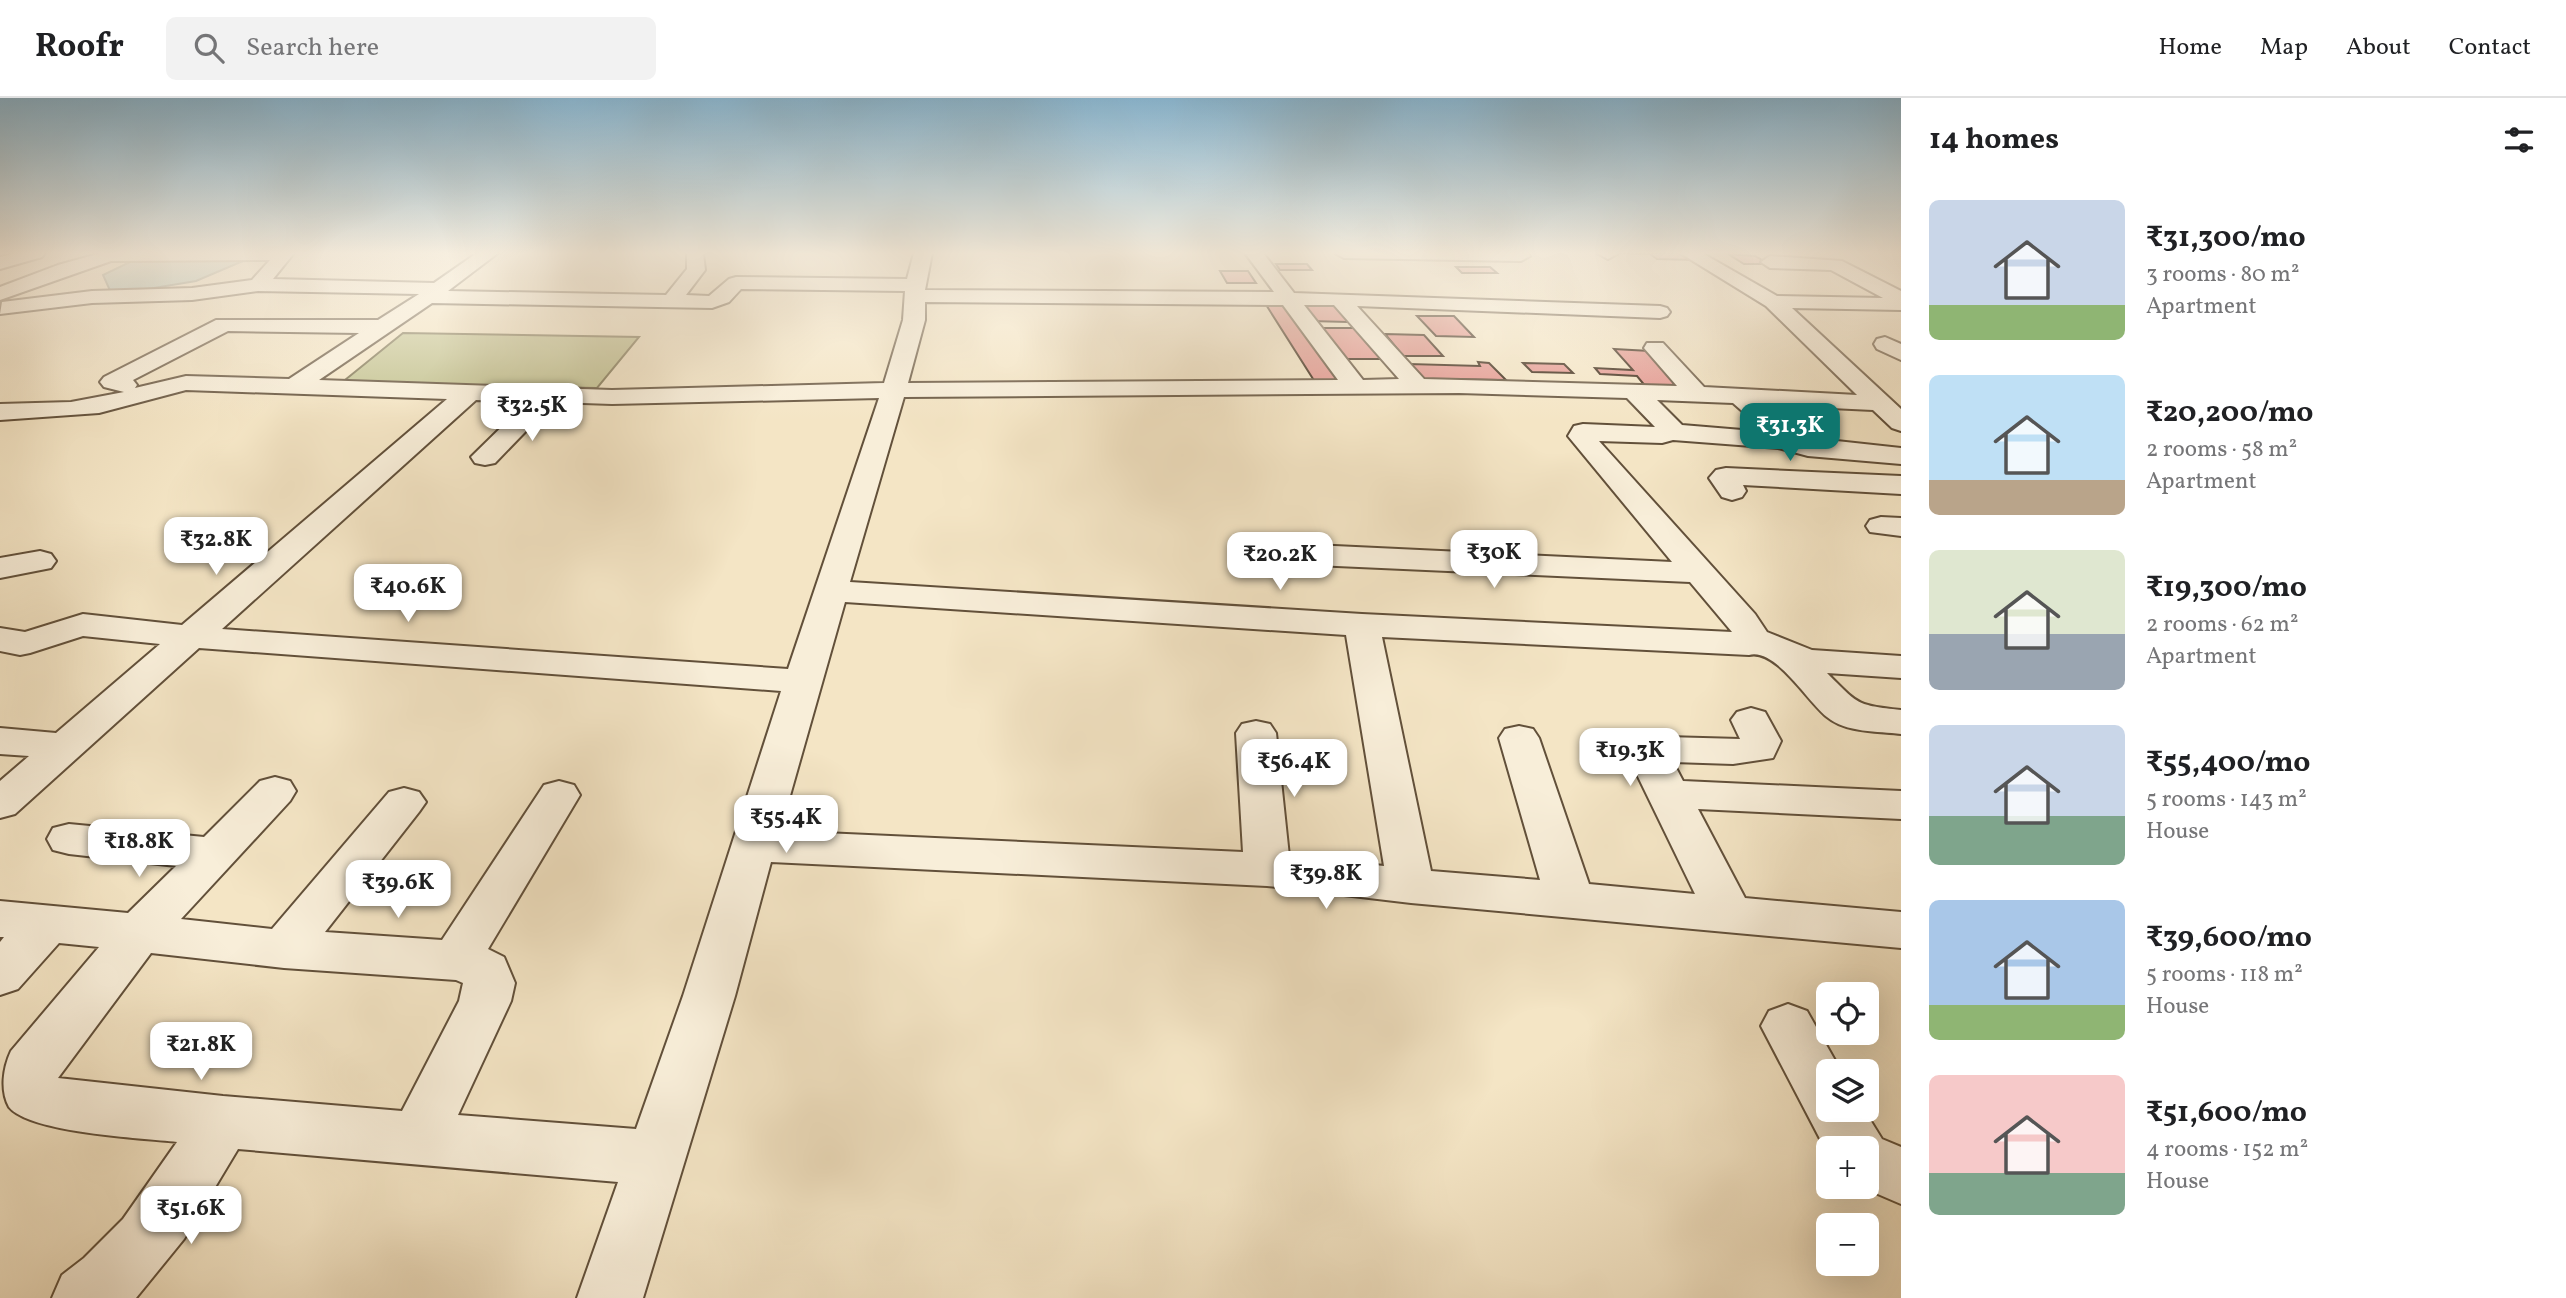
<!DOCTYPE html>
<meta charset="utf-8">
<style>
:root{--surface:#fff;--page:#f2f2f2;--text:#202124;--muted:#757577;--line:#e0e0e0;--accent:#0f766e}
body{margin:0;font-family:Vollkorn,serif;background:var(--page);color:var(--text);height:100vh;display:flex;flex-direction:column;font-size:26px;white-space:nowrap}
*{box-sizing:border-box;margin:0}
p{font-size:23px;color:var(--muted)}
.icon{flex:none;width:38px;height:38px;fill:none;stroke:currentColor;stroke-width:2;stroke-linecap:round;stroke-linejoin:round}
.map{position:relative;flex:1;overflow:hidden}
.panel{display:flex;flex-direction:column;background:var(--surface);width:665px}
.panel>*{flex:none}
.controls{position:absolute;left:1816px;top:884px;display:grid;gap:14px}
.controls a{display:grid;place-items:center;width:63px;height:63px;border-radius:10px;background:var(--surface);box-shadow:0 7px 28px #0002;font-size:35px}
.price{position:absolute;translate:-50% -60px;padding:0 16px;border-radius:14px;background:#fff;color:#222;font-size:23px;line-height:46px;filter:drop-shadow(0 2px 4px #0008)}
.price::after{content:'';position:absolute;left:50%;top:42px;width:21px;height:16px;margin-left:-10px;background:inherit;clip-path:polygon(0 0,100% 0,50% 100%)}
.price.active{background:var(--accent);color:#fff}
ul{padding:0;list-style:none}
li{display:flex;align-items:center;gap:21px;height:175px;padding:0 28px}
li span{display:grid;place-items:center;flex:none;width:196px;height:140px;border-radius:10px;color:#555}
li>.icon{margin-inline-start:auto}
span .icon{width:84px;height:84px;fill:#fffc;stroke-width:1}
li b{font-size:30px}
h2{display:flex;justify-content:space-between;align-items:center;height:84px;padding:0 28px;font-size:30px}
header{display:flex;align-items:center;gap:42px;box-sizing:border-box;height:98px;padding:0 35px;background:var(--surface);border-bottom:2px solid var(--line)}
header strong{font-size:33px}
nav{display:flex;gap:38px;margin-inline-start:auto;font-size:24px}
.search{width:490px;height:63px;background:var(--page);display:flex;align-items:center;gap:18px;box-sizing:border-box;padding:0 24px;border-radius:10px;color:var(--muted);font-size:26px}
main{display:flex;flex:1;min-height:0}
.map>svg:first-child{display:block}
</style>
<header>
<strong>Roofr</strong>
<div class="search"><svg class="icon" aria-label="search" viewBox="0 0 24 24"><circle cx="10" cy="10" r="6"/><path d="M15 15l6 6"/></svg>Search here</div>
<nav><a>Home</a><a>Map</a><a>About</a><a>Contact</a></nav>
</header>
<main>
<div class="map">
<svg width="1901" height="1200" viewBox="0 0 1901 1200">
<rect width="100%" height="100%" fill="#f4e5c5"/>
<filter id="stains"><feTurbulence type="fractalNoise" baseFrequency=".00286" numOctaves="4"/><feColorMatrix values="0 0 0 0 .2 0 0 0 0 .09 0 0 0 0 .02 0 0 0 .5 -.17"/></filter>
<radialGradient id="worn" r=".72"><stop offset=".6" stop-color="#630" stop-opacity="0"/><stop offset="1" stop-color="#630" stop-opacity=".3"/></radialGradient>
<polygon fill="#c2c290" stroke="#7a704e" stroke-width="2" points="403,235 639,239 597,290 340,286"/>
<polygon fill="#9cbfb7" stroke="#727f73" stroke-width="2" points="196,159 244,160 243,163 196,183 112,197 103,177 130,164"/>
<g fill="#e4958e" stroke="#321e0c" stroke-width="2">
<polygon points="1612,155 1683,155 1696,162 1657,161 1650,156"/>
<polygon points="1728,156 1755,158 1769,166 1744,166"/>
<polygon points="1276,166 1307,166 1312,172 1280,172"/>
<polygon points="1456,169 1490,169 1497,175 1462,175"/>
<polygon points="1220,173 1248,173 1256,185 1227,185"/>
<polygon points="1263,202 1281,202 1341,284 1315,284"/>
<polygon points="1297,203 1333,203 1348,224 1310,223"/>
<polygon points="1417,218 1454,218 1474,239 1436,238"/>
<polygon points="1322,230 1359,230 1384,261 1345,261"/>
<polygon points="1385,236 1424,237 1443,258 1403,258"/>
<polygon points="1614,251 1650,253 1686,292 1646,289 1637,278 1600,276 1595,270 1633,272"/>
<polygon points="1478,264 1489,265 1506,282 1420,281 1410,266 1480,268"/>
<polygon points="1523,265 1564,266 1573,275 1532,274"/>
</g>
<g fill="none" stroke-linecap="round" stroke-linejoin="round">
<g stroke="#62503a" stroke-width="4">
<g id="minor">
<polygon points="16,155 45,155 42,159 0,171 0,159"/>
<path d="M101,155h193l-21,26 161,4 43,-30h21l-50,38 218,4 21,-26v-16h16l2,17 -19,25 23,1 20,-17 7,-2 171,2 7,-26h18l-7,37 349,2 -29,-39h18l31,40 366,13 7,2 3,4 -3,4 -7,2 -303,-12 67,73 253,7 -33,-38 3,-5h16l41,44 153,8 -91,-89 -86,-53h22l75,43 106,2 -52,-28 -61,-2 -9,-6 9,-6 72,5 59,30v19l-109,-2 109,101v22l-9,-3 -19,-18 -108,-5 31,25 4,7 101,11v16l-93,-8 -30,-8 -105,-8 -11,3 -63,-2 156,173 12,18 45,18 89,6v22l-74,-5c32,32 29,32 74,37v24c-23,-3 -55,-1 -74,-17 -20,-16 -51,-69 -78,-62l-367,-18 49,234 109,9 -41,-142 6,-9 14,-3 14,3 6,9 50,146 106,10 -67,-138 11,-15 27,-4 74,2 -9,-19 6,-8 14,-4 14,4 16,29 -8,17 -40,6 -60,-2 10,19 218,10v28l-203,-10 47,89 156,14v36l-490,-45 -144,-17 -496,-24 -36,134 -92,302h-66l41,-116 -380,-33 -54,90 -48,59h-84l10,-23 22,-17 39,-39 54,-77c-35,-4 -147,-9 -168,-35 -9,-16 -6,-39 2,-56l88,-104 -40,-4 -41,46 -18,6v-53l4,-5h-4v-36l128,12 48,-47 -107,-12 -16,-4 -6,-11 6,-11 16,-4 135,13 56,-56 15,-4 15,4 6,10 -6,10 -109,118 91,10 117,-137 15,-4 15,4 7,10 -7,10 -94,120 117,8 102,-155 15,-4 15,4 6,10 -92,154 16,8 11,26 -4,18 -53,114 178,14 47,-133 98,-305 -582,-43 -184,166 -15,4v-37l29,-25 -29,-2v-26l56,5 104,-89 -77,-8 -53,17 -10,2 -20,-4v-23l25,4 58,-18 99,11 265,-226 -261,-9 -87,23 -99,7v-16l71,-2 53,-10 -20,-5 -4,-5 4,-5 112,-57h162l41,-26 -161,-3 -66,9 -100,3 -92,11 2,-12 90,-11 100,-3 60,-8 18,-20 -159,1 -111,39v-13l58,-22zM741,191l164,2 -2,29 -19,63 -272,7 -293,-10 113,-77 280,5 17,-6zM925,204l358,3 55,75 -430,3 17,-63zM1304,207h30l65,74 -36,1zM228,233l131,2 -70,46 -103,-3 -51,12 2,-3 -4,-5zM1459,295l168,5 28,29 -72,-3 -9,2 -6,10 104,126 -380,-18 -11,3 -5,7 5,7 11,3 398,18 42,50 -370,-18 -512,-32 54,-185zM879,300l-91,271 -566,-40 254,-229 51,2 -56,55 4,6 10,2 10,-2 59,-61 58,2zM1657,302l76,3 33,29 -84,-7zM845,504l501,33 38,231 -95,-10 -13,-123 -6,-9 -14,-3 -14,3 -6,9 7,119 -463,-21zM151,855l133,15 172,12 7,3 -4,18 -57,110 -179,-15 -165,-18z"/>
<polygon points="1335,155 1528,155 1530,158 1521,163 1344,160"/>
<polygon points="1597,155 1616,155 1617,156 1608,161"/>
<polygon points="1885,239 1901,246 1901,262 1877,251 1874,246 1877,241"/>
<polygon points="1726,370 1901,378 1901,396 1743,387 1746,393 1742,399 1732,402 1722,399 1709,380 1716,372"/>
<polygon points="1881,419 1901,420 1901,438 1870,434 1866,428 1870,422"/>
<polygon points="40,453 51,456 56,463 51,470 0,480 0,460"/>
<polygon points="1788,906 1807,913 1841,973 1829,973 1829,1012 1864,1012 1882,1041 1901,1049 1901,1106 1859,1088 1867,1088 1867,1050 1829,1050 1829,1058 1761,928 1769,913"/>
</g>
</g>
<use href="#minor" fill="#f8eed9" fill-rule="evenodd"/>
</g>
<linearGradient id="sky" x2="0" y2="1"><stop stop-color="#89b8d4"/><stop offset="0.48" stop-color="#faf3e5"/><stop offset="1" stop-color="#faf3e5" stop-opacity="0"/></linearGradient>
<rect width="1901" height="323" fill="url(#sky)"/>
<rect width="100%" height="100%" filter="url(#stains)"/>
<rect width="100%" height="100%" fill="url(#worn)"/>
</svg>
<div class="controls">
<a><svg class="icon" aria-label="locate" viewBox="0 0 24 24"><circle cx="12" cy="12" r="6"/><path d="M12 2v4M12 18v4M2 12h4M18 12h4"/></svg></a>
<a><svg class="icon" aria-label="layers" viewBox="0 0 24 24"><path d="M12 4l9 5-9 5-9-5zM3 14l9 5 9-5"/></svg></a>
<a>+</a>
<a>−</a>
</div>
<b class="price" style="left:532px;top:345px">₹32.5K</b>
<b class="price active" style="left:1790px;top:365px">₹31.3K</b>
<b class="price" style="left:216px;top:479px">₹32.8K</b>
<b class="price" style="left:1494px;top:492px">₹30K</b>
<b class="price" style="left:1280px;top:494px">₹20.2K</b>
<b class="price" style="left:408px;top:526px">₹40.6K</b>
<b class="price" style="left:1630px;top:690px">₹19.3K</b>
<b class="price" style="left:1294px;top:701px">₹56.4K</b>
<b class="price" style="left:786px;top:757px">₹55.4K</b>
<b class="price" style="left:139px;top:781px">₹18.8K</b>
<b class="price" style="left:1326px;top:813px">₹39.8K</b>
<b class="price" style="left:398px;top:822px">₹39.6K</b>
<b class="price" style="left:201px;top:984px">₹21.8K</b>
<b class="price" style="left:191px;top:1148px">₹51.6K</b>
</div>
<section class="panel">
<h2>14 homes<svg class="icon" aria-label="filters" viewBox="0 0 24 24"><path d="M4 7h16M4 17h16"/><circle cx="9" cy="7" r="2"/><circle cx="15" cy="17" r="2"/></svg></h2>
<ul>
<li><span style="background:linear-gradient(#c9d6e8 75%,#8fb573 0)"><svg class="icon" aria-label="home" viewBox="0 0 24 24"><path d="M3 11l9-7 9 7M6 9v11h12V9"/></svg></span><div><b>₹31,300/mo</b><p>3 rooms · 80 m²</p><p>Apartment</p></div></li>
<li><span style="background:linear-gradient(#bfe0f5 75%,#b9a48a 0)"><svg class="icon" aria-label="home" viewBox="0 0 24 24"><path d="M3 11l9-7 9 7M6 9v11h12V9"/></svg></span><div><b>₹20,200/mo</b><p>2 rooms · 58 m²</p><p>Apartment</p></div></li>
<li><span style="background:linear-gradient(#dfe7d0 60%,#9aa5b1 0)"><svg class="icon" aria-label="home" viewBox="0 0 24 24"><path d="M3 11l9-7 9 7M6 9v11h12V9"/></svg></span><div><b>₹19,300/mo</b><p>2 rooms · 62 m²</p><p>Apartment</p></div></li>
<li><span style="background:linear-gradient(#c9d6e8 65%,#7fa58c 0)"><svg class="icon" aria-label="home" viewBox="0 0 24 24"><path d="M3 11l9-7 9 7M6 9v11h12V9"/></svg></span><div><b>₹55,400/mo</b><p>5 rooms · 143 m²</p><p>House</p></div></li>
<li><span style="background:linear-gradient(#a9c7e8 75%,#8fb573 0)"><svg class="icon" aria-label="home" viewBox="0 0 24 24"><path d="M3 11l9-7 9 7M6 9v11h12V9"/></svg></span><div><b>₹39,600/mo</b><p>5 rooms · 118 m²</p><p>House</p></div></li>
<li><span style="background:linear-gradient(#f6c9c9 70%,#7fa58c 0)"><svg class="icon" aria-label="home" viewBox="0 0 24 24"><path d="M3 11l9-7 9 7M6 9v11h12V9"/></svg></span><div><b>₹51,600/mo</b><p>4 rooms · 152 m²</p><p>House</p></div></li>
</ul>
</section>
</main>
